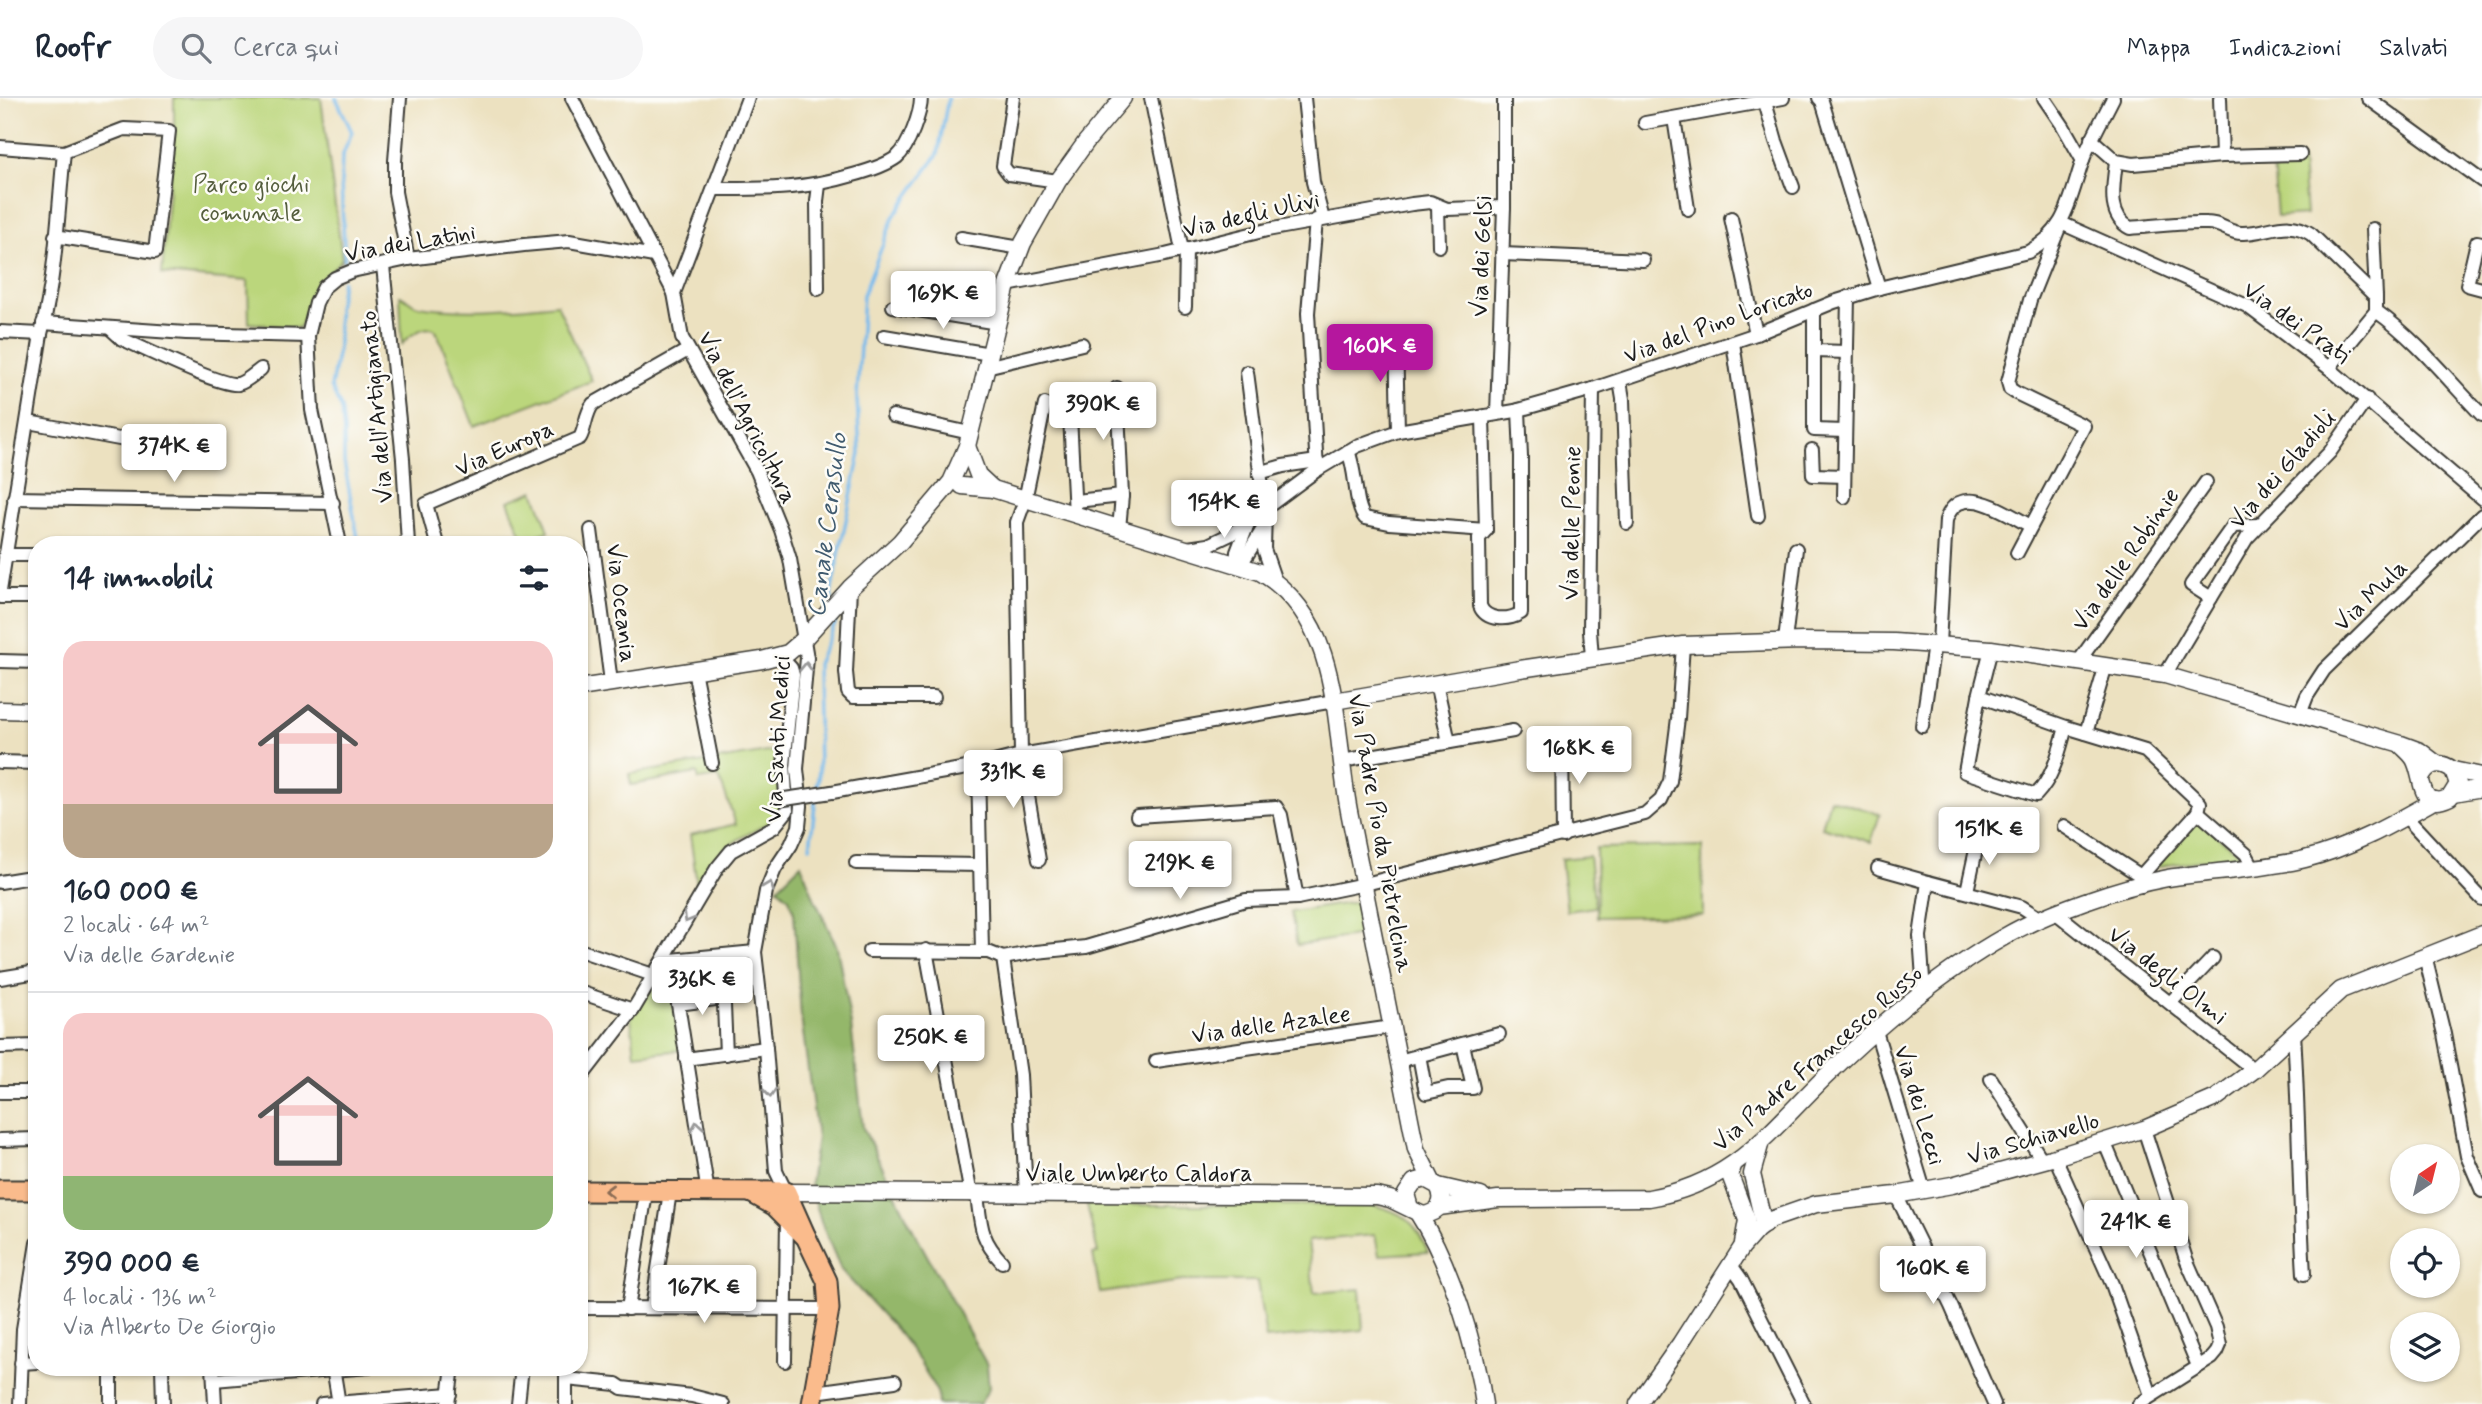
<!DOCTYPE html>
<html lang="it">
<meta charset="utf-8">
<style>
:root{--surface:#fff;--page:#f6f6f7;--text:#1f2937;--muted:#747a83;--line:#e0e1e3;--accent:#b5179e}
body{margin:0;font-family:Mynerve,sans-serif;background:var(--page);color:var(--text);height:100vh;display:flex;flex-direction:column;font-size:26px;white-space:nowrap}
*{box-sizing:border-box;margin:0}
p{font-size:23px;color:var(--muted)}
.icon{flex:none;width:38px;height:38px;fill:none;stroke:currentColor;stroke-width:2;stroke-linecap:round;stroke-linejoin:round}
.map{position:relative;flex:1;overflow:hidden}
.drawer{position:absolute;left:28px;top:438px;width:560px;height:840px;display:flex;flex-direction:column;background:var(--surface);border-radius:28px;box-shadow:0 2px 5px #0004}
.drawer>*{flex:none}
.needle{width:46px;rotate:35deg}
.tools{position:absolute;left:2390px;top:1046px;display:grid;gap:14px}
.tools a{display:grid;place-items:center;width:70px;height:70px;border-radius:50%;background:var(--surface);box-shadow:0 2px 5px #0004;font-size:35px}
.price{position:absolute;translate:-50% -60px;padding:0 16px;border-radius:7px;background:#fff;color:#222;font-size:23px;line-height:46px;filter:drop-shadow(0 2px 4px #0008)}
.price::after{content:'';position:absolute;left:50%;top:42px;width:21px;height:16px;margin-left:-10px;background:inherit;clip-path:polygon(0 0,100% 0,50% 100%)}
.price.current{background:var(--accent);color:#fff}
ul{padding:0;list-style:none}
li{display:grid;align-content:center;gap:14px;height:371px;padding:0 35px}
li+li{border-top:2px solid var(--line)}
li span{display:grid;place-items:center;height:217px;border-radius:21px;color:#555}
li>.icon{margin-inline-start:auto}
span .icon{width:126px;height:126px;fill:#fffc;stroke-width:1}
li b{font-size:30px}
h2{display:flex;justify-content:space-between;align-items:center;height:84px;padding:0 35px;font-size:30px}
header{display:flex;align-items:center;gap:42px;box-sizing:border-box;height:98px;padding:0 35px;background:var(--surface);border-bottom:2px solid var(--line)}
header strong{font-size:33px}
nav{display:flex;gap:38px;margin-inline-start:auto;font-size:24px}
.search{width:490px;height:63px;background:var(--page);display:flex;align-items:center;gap:18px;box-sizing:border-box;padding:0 24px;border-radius:38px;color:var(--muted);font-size:26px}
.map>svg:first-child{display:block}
</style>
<header>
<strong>Roofr</strong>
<div class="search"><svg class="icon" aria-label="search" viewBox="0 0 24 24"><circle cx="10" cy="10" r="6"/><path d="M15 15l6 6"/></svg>Cerca qui</div>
<nav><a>Mappa</a><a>Indicazioni</a><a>Salvati</a></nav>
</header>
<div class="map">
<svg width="2482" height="1306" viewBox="0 0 2482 1306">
<rect width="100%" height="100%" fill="#fdfcf7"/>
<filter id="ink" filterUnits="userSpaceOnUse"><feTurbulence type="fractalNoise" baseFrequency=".0143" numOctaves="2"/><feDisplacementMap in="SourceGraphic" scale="14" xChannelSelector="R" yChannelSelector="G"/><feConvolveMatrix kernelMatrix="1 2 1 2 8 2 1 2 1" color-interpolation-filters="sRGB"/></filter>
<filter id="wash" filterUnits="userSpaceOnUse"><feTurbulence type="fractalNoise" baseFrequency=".00686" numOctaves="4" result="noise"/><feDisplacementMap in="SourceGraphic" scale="28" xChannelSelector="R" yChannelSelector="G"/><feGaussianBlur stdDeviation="1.57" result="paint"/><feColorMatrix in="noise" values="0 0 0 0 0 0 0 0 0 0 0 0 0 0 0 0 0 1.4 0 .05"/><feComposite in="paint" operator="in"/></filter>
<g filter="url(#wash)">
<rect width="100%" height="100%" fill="#ece1c0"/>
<g fill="#bbd67b" stroke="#6c794c" stroke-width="2">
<polygon points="174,0 321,0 342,161 316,189 299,230 249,225 248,183 162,176 174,28"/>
<polygon points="2302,62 2306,117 2277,119 2273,64"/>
<path d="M400,197c7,3 12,10 19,11 45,7 93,3 138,-2l35,77 -118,45 -36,-91 -4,-6c-11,-4 -25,7 -32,15z"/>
<polygon points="534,393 549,433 524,443 508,403"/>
<path d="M780,652l1,2 -6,10 8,49c-16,17 -39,22 -57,37 -11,10 -18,24 -25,37h-4l-7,-50 46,-11 -17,-47 -20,3 -2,-7 -66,12 -2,-11z"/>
<polygon points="1830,701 1880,716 1871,744 1822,729"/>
<polygon points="2199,723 2241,757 2154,769 2191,728"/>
<polygon points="1702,748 1703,817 1597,819 1596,750"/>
<polygon points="1589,758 1595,809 1567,813 1561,761"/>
<polygon points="1357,804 1362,837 1297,847 1291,814"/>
<polygon points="663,868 667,868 682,952 635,957 631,920"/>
<path d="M1087,1107h285c31,7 44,16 56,47l-49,3 -4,-20 -67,6 6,52 46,-4 3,41 -97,9 -9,-58h-75l-82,12 -7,-39 5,-1z"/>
</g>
<polygon fill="#94b76b" stroke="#586a44" stroke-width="2" points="801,766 815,802 837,849 851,927 863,1030 912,1130 987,1267 989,1290 980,1306 938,1306 937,1294 920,1264 898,1234 841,1172 821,1124 810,1085 817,1040 801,919 794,815 789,800 777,790"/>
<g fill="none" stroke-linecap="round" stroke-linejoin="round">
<g stroke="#76baec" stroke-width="3.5">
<polyline points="336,0 352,34 342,59 341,85 345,167"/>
<polyline points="342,183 338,211 338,251 331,289 341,310 344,333 344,364 359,446"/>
<polyline points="832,502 831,495 860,355 857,300 863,197 894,118 938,56 948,0"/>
<polyline points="810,749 819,672 817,566 835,526 834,517"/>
</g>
</g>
</g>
<g filter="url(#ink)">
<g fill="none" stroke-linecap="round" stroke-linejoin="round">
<g stroke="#3b3a35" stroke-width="16">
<g id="minor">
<polyline points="400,0 395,63 395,94 408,161"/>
<polyline points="572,0 674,195"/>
<polyline points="748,0 674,195 682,240 757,373 781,432 790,461 807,560 797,671 801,708 799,729 791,747 775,771 766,793 755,854 766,950 776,1073 786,1094"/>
<polyline points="1013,0 1003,68 1009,76 1058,83"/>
<polyline points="1151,0 1182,152"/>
<polyline points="1304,0 1313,84 1323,121"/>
<polyline points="1819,0 1822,3 1879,190"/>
<polyline points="2044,0 2063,28 2083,63"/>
<polyline points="2220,0 2222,58"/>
<polyline points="2368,0 2482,83"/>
<polyline points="1765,4 1776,43 1793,89"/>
<polyline points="1674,20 1688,111"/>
<polyline points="1645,25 1783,0"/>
<polyline points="2091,41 2116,63 2133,66 2222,58 2300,56"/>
<polyline points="0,49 64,54"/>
<path d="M2116,63c-2,23 -10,54 14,67 25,-2 52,-6 77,-5 16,0 22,11 36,10 25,0 45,-15 68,1l65,63v14"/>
<path d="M714,91c52,0 89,1 139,-14 15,-4 32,-9 44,-18 12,-10 24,-45 24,-59"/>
<polyline points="1438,108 1439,148"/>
<polyline points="1731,120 1756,236"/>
<polyline points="1316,122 1308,215 1317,372"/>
<polyline points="2373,131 2376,199"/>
<polyline points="961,140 1021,150"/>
<polyline points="2482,145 2477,144 2467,187 2482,191"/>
<polyline points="1502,156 1643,162"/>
<polyline points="383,168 403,361 408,446"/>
<polyline points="1007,187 1165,157 1267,132 1412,106 1430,104 1447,111 1504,109"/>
<polyline points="818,191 817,103 819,87"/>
<polyline points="893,208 998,225"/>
<polyline points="1185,209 1186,151"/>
<polyline points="1814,212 1814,332 1845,333"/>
<polyline points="43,225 186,235 308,238 316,205 324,189 335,180 352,173 408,161 524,147 569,143 654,158"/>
<path d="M111,231l11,10c21,9 99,48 116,45 8,-2 16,-10 23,-15"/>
<polyline points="0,234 41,236"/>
<polyline points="1396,237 1398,333"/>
<polyline points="308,238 312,312 340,446"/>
<polyline points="884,238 990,256"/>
<polyline points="1733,244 1758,418"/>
<polyline points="1814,253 1847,254"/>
<polyline points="986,269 1082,246"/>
<path d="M2329,270l47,-57c40,28 72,69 106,104"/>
<polyline points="1247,274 1265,412 1264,451 1275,483"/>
<polyline points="1620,283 1623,301 1627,425"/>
<polyline points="1117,290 1122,398 1119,431"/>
<polyline points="1069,298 1075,417"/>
<polyline points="1497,316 1504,109 1504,0"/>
<polyline points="893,318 970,335"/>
<path d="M1483,319l3,113 -7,8 1,68c6,15 28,15 41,7v-156l-2,-47"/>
<polyline points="28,324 130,343"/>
<polyline points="1812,352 1813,377 1844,378"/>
<path d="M1348,353c9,21 6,54 17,67l24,5 97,7"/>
<polyline points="1259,375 1283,368 1317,363"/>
<polyline points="1844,399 1848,199"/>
<polyline points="14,400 333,405"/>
<polyline points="1076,403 1122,398"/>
<polyline points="591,432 611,584"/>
<path d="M437,446l-11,-40 154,-66c6,-11 5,-24 13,-34l95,-54"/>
<path d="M1188,450l20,-3 23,-11 86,-64 40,-24 41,-15 117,-20 78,-22 163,-55 78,-32 45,-14 149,-36c40,-21 42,-56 56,-95 8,-20 19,-39 29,-59"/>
<polyline points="2017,455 2084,328 2016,295 2010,291 2008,284 2030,202 2061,125 2247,208 2329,270 2482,401"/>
<polyline points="5,457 37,457"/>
<polyline points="1236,466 1237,454 1249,423"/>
<polyline points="1236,466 1245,460 1263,431"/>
<polyline points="850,490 846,574 848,594 853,599 934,599"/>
<path d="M0,493l41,-257c15,-59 17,-122 23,-182l60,-23 45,2 -14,121 -100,-16"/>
<polyline points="0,499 37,499"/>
<polyline points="2211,500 2191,487 2233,428 2259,427"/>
<polyline points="1785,543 1796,451"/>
<path d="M1939,546l7,-124c14,-41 61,-6 85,6"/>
<polyline points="1991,551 1979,598 2066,629 2145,653 2200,705 2198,714"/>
<polyline points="1592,560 1590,533 1593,291"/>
<polyline points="0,563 37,564"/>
<polyline points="2079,563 2206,384"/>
<polyline points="694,572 712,665"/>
<polyline points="2165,577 2247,440 2330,354 2367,301"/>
<polyline points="1436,585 1449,644"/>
<path d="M1979,598l-14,76 71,23c18,-19 23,-43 30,-68"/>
<polyline points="2300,616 2307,598 2324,572 2482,417"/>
<polyline points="1922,628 1934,546"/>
<polyline points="2086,635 2106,567"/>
<polyline points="1562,638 1563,738"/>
<polyline points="1342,663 1513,633"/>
<polyline points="0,664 37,665"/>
<polyline points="978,668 982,854"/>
<polyline points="832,694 978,668 1021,657 1334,603"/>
<polyline points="2198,714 2246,756 2253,769"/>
<polyline points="1137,718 1276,709 1281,717 1297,800"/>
<polyline points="2405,718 2482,801"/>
<polyline points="2064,728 2141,778"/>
<polyline points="1039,762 1021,657 1017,424 1025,402 1045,306"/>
<polyline points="856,765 980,767"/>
<polyline points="1878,770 1928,784 1920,838 1924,895"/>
<polyline points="0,784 37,778"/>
<polyline points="1928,784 2022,809 2039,820"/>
<polyline points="2141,788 2141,778 2147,771 2198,714"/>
<polyline points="1967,793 1979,738"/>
<polyline points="2055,814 2254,972"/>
<polyline points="579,852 653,877"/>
<polyline points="926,852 971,1097"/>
<polyline points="869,853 988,854 1003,860"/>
<polyline points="665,858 671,862 708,1095"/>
<polyline points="722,858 726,956"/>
<polyline points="2425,858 2444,936 2467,1058 2482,1093"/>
<polyline points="1003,860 1036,854 1086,849 1246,802 1297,800 1365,786 1645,716 1661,702 1670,683 1678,620 1683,547"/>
<polyline points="1003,860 1020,977 1026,1097"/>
<polyline points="671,862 755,854"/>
<polyline points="0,880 37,874"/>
<polyline points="579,894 633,912"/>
<polyline points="2170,905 2213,860"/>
<polyline points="678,906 723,900"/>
<polyline points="1876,933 1924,1092"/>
<path d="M2294,935c5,81 5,161 10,241"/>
<polyline points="0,949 37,948"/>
<polyline points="1419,957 1426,995 1448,990 1473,990 1463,946"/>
<polyline points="686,961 766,950"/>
<polyline points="1156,963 1392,929"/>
<polyline points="1399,963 1499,936"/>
<polyline points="1991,981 2042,1062"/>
<polyline points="579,982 633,912 717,770 731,753 774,729 787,713 784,667 793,577 791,570 779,557"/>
<polyline points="0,994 37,994"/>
<polyline points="0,1042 37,1041"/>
<polyline points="2104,1043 2198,1268"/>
<polyline points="2055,1059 2112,1186 2151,1297"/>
<path d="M977,1097c4,30 3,44 25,67"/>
<polyline points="1896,1097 1951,1208 1994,1306"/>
<polyline points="1731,1167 1741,1181 1804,1306"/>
<polyline points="579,1210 829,1211"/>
<polyline points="652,1210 670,1094"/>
<polyline points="628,1211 646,1094"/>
<polyline points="785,1263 787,1121"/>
<polyline points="21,1265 37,1264"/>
<polyline points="111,1269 111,1306"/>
<polyline points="162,1269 163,1306"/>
<polyline points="213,1269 215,1306"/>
<polyline points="333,1269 339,1306"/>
<polyline points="566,1281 616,1286 622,1290 692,1298 723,1306"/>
<polyline points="214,1282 369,1269"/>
<polyline points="815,1294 895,1283"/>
<polyline points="20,1306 23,1231 37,1145"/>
<polyline points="322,1306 450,1296"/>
<polyline points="448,1306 453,1269"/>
<polyline points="518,1306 522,1269"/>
<polyline points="566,1306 566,1269"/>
<polyline points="2139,1306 2212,1260 2217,1254 2220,1247 2216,1229 2186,1161 2144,1031"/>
</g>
</g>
<g stroke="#3b3a35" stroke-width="19">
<g id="tertiary">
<polyline points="967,348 978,377 993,391"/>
<path d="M962,388l31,3 267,83c31,18 52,48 63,82 17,52 16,109 27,162 22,111 44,222 66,333l16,32"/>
<polyline points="579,590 762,562 788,555 803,542 850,490 900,444 951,384 967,348 1007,187 1023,145 1058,83 1086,44 1123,0"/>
<polyline points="1334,603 1520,571 1683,547 1803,543 1894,544 1991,551 2165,577 2401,646 2420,653 2437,666"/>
<polyline points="0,612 37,613"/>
<path d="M2402,648c4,4 9,8 12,13 10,17 4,54 36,38l8,-13 -5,-14c-13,-10 -26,-7 -32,8"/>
<polyline points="2453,672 2482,678"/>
<polyline points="2454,695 2482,690"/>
<polyline points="1760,1047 1752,1076 1764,1127"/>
<polyline points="1733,1068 1730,1077 1747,1122 1743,1145"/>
<polyline points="1438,1088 1481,1098"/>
<path d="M786,1094l591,4 13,3 33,16c16,-2 23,-14 15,-29l-13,-7 -11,3 -8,12 4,14"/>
<path d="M1439,1109l59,-8 151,-1c85,-15 118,-64 175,-120 51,-50 118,-106 180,-141 43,-25 115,-50 164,-59 45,-7 93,-8 137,-19 46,-11 89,-36 130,-59"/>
<path d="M1419,1117c31,48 57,132 65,189"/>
<polyline points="1638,1306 1680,1246 1742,1149 1757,1132 1770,1122 1816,1106 1896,1097 1952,1087 2055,1059 2144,1031 2216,1000 2254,972 2341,892 2482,836"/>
</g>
</g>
<g stroke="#3b3a35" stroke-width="23">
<g id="primary">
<polyline points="0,1092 37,1092"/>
<polyline points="579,1093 786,1094 806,1139"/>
<polyline points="752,1095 775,1108 806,1139 827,1183 829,1211 812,1306"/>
</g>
</g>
<use href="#minor" stroke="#fff" stroke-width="12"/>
<use href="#tertiary" stroke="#fff" stroke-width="16"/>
<use href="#primary" stroke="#fabb8c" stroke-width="19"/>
<g stroke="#3b3a35" stroke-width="16" stroke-linecap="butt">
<polyline id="minor-bridge" points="778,702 832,694"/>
</g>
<use href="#minor-bridge" stroke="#fff" stroke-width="12"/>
</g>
<defs><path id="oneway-chevron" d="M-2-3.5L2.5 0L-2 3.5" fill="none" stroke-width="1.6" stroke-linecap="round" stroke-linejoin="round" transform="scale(1.75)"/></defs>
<g stroke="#999">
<use href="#oneway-chevron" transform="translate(806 569) rotate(-88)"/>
<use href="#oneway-chevron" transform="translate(769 788) rotate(-69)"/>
<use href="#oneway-chevron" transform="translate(688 820) rotate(120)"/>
<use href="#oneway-chevron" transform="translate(770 995) rotate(85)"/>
<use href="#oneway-chevron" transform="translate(697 1028) rotate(-99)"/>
</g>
<use stroke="#8b6c54" href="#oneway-chevron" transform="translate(609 1093) rotate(-179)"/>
</g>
<g text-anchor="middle" stroke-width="5" stroke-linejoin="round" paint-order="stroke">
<g font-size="24" fill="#545d3d" stroke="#fdfcf7">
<text x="251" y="94">Parco giochi<tspan x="251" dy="28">comunale</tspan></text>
</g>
<g font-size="24" fill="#1c1c1c" stroke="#fdfcf7">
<text transform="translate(1251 116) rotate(-13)" y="8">Via degli Ulivi</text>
<text transform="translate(410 144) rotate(-10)" y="8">Via dei Latini</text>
<text transform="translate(1481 158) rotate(-88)" y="8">Via dei Gelsi</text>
<text transform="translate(1718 224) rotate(-20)" y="8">Via del Pino Loricato</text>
<text transform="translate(2297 224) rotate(35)" y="8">Via dei Prati</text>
<text transform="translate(376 309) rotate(-95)" y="8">Via dell'Artigianato</text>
<text transform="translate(748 319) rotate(63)" y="8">Via dell'Agricoltura</text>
<text transform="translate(504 350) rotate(-24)" y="8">Via Europa</text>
<text transform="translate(2282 371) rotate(-49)" y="8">Via dei Gladioli</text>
<text transform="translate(1571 425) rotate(-89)" y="8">Via delle Peonie</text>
<text transform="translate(2125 461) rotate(-55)" y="8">Via delle Robinie</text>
<text transform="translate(2370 497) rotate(-44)" y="8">Via Mula</text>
<text transform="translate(622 505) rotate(83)" y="8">Via Oceania</text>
<text transform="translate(777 641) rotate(-87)" y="8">Via Santi Medici</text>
<text transform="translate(1381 735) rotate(80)" y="8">Via Padre Pio da Pietrelcina</text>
<text transform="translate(2168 877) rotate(38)" y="8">Via degli Olmi</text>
<text transform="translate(1271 926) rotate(-8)" y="8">Via delle Azalee</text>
<text transform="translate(1817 960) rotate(-41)" y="8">Via Padre Francesco Russo</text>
<text transform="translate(1920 1007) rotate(73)" y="8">Via dei Lecci</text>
<text transform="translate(2033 1040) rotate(-16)" y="8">Via Schiavello</text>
<text x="1139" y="1083">Viale Umberto Caldora</text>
</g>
<g font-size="26" font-style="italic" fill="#405b6f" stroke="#fdfcf7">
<text transform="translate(826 427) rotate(-83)" y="9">Canale Cerasullo</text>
</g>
</g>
</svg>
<div class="tools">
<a><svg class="needle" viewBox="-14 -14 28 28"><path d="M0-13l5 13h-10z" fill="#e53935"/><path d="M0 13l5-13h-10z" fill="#747a83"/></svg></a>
<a><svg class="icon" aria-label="locate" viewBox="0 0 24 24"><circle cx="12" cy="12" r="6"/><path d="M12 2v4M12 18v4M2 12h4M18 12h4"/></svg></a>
<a><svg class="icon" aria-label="layers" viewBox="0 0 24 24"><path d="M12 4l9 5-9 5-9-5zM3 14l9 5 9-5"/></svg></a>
</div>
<b class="price" style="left:943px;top:233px">169K €</b>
<b class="price current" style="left:1380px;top:286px">160K €</b>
<b class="price" style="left:1103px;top:344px">390K €</b>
<b class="price" style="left:174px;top:386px">374K €</b>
<b class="price" style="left:1224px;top:442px">154K €</b>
<b class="price" style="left:1579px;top:688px">168K €</b>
<b class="price" style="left:1013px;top:712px">331K €</b>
<b class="price" style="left:1989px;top:769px">151K €</b>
<b class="price" style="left:1180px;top:803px">219K €</b>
<b class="price" style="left:702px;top:919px">336K €</b>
<b class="price" style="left:931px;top:977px">250K €</b>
<b class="price" style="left:2136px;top:1162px">241K €</b>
<b class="price" style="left:1933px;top:1208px">160K €</b>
<b class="price" style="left:704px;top:1227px">167K €</b>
<section class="drawer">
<h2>14 immobili<svg class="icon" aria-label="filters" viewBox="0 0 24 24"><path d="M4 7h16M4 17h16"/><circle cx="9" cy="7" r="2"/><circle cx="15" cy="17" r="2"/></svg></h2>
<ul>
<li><span style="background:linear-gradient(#f6c9c9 75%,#b9a48a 0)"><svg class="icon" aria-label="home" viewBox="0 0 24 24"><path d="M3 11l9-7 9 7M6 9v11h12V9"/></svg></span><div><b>160 000 €</b><p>2 locali · 64 m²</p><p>Via delle Gardenie</p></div></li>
<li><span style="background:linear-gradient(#f6c9c9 75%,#8fb573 0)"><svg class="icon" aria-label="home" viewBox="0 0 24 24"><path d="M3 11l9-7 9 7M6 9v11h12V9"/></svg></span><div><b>390 000 €</b><p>4 locali · 136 m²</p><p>Via Alberto De Giorgio</p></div></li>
</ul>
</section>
</div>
